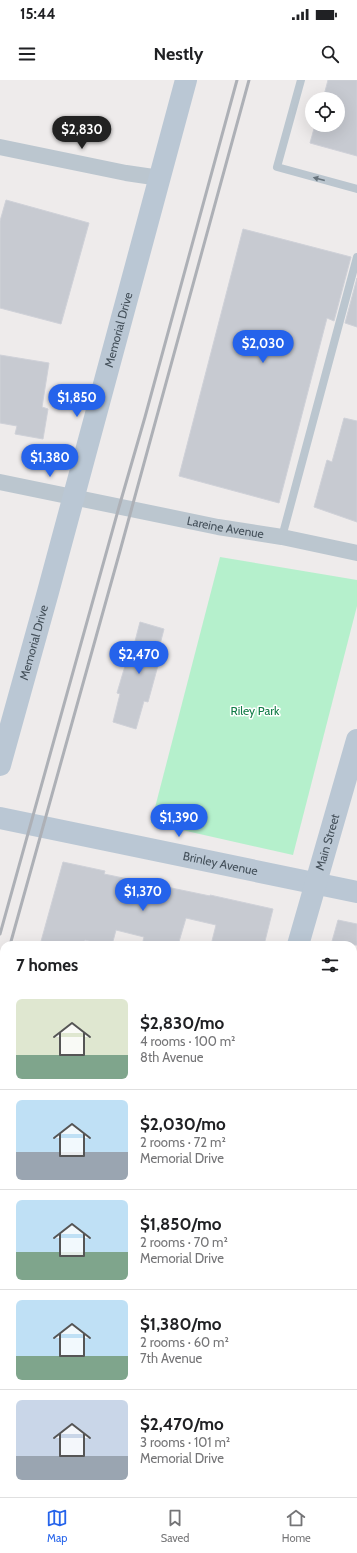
<!DOCTYPE html>
<meta charset="utf-8">
<style>
:root{--surface:#fff;--page:#f6f6f6;--text:#202124;--muted:#757577;--line:#e0e0e0;--accent:#2563eb}
body{margin:0;font-family:Cabin,sans-serif;background:var(--page);color:var(--text);height:100vh;display:flex;flex-direction:column;font-size:15px;white-space:nowrap}
*{box-sizing:border-box;margin:0}
p{font-size:13px;color:var(--muted)}
.icon{flex:none;width:22px;height:22px;fill:none;stroke:currentColor;stroke-width:2;stroke-linecap:round;stroke-linejoin:round}
.map{position:relative;flex:1;overflow:hidden}
.panel{position:absolute;left:0px;top:861px;width:357px;height:556px;display:flex;flex-direction:column;background:var(--surface);border-radius:12px 12px 0 0;box-shadow:0 4px 16px #0002}
.panel>*{flex:none}
.tools{position:absolute;left:305px;top:12px;display:grid;gap:8px}
.tools a{display:grid;place-items:center;width:40px;height:40px;border-radius:50%;background:var(--surface);box-shadow:0 4px 16px #0002;font-size:20px}
.price{position:absolute;translate:-50% -34px;padding:0 9px;border-radius:14px;background:var(--accent);color:#fff;font-size:13px;line-height:26px;filter:drop-shadow(0 1px 2px #0008)}
.price::after{content:'';position:absolute;left:50%;top:24px;width:12px;height:9px;margin-left:-6px;background:inherit;clip-path:polygon(0 0,100% 0,50% 100%)}
.price.on{background:#222;color:#fff}
ul{padding:0;list-style:none}
li{display:flex;align-items:center;gap:12px;height:100px;padding:0 16px}
li+li{border-top:1px solid var(--line)}
li span{display:grid;place-items:center;flex:none;width:112px;height:80px;border-radius:6px;color:#555}
li>.icon{margin-inline-start:auto}
span .icon{width:48px;height:48px;fill:#fffc;stroke-width:1}
li b{font-size:17px}
h2{display:flex;justify-content:space-between;align-items:center;height:48px;padding:0 16px;font-size:17px}
.status{display:flex;justify-content:space-between;align-items:center;height:28px;padding:0 20px;background:var(--surface);direction:ltr}
.status svg{height:11px;fill:currentColor}
header{display:flex;justify-content:space-between;align-items:center;height:52px;padding:0 16px;background:var(--surface);font-size:18px;font-weight:700}
.tab-bar{display:flex;justify-content:space-around;align-items:center;height:56px;border-top:1px solid var(--line);background:var(--surface);font-size:11px;color:var(--muted)}
.tab-bar a{display:grid;justify-items:center;gap:2px}
.tab-bar .on{color:var(--accent)}
.map>svg:first-child{display:block}
</style>
<div class="status"><b>15:44</b><svg viewBox="0 0 49 12"><path d="M0 12V9h3v3zM5 12V6h3v6zM10 12V3h3v9zM15 12V0h3v12zM26 1h20v11H26zM47 4h2v5h-2z"/></svg></div>
<header><svg class="icon" aria-label="menu" viewBox="0 0 24 24"><path d="M4 6h16M4 12h16M4 18h16"/></svg>Nestly<svg class="icon" aria-label="search" viewBox="0 0 24 24"><circle cx="10" cy="10" r="6"/><path d="M15 15l6 6"/></svg></header>
<div class="map">
<svg width="357" height="1417" viewBox="0 0 357 1417">
<rect width="100%" height="100%" fill="#eeebeb"/>
<polygon fill="#b5f0cc" points="220,477 357,500 357,526 293,775 151,743"/>
<g fill="#c7cad1" stroke="#cfd1d8">
<polygon points="328,0 357,0 357,76 310,63 315,45 338,45 338,19 323,19"/>
<polygon points="6,120 89,143 61,244 0,228 0,141"/>
<polygon points="243,149 351,177 334,241 327,238 279,423 179,396"/>
<polygon points="357,198 357,247 345,243"/>
<polygon points="0,275 49,283 42,327 48,329 43,359 15,354 17,346 0,343"/>
<polygon points="344,338 357,341 357,442 314,427 327,380 332,382"/>
<polygon points="140,542 164,549 157,576 160,578 148,622 144,621 136,649 113,642 120,614 117,613 130,569 133,569"/>
<polygon points="63,782 105,791 104,794 210,816 210,815 273,829 264,865 211,865 216,845 186,838 178,865 142,865 144,857 116,850 112,865 103,865 85,860 84,865 40,865"/>
<polygon points="338,840 357,844 357,865 331,865"/>
</g>
<g fill="none" stroke-linecap="round" stroke-linejoin="round">
<g stroke="#bbc6cf" stroke-width="8">
<polyline points="301,0 277,87 357,109"/>
<polyline points="282,457 357,177"/>
<polyline points="353,1051 356,1052 353,1088"/>
<polyline points="1,1409 4,1397"/>
</g>
<g stroke="#bbc6cf" stroke-width="16">
<polyline points="0,67 126,93 160,98"/>
<path id="s1" d="M0,402l218,45 64,10 75,16"/>
<polyline points="0,1073 4,1074"/>
<polyline points="353,1115 357,1116"/>
<polyline points="0,1409 4,1410"/>
<polyline points="19,1413 39,1417"/>
</g>
<g stroke="#bac7d4" stroke-width="22">
<path id="s2" d="M0,685l48,-173 138,-512"/>
<path id="s3" d="M0,738l357,74"/>
<path id="s4" d="M298,865l59,-205"/>
<polyline points="146,1417 147,1413"/>
</g>
<g stroke="#adb0b6" stroke-width="3">
<polyline points="0,854 119,427 145,337 237,0"/>
<polyline points="10,865 120,471 249,0"/>
<polyline points="0,899 4,885"/>
</g>
</g>
<defs><path id="oneway-solid" d="M-6-.8H1V-3.2L6.5 0L1 3.2V.8H-6Z"/></defs>
<use fill="#67737c" href="#oneway-solid" transform="translate(319 99) rotate(-165)"/>
<g text-anchor="middle" stroke-width="3" stroke-linejoin="round" paint-order="stroke">
<g font-size="12" fill="#434f59" stroke="#fff">
<text dy="4" stroke="none"><textPath href="#s2" startOffset="451">Memorial Drive</textPath></text>
<text dy="4" stroke="none"><textPath href="#s1" startOffset="230">Lareine Avenue</textPath></text>
<text dy="4" stroke="none"><textPath href="#s2" startOffset="127">Memorial Drive</textPath></text>
<text dy="4" stroke="none"><textPath href="#s4" startOffset="107">Main Street</textPath></text>
<text dy="4" stroke="none"><textPath href="#s3" startOffset="225">Brinley Avenue</textPath></text>
</g>
<g font-size="12" fill="#127c47" stroke="#fff">
<text x="255" y="635">Riley Park</text>
</g>
</g>
</svg>
<div class="tools">
<a><svg class="icon" aria-label="locate" viewBox="0 0 24 24"><circle cx="12" cy="12" r="6"/><path d="M12 2v4M12 18v4M2 12h4M18 12h4"/></svg></a>
</div>
<b class="price on" style="left:82px;top:70px">$2,830</b>
<b class="price" style="left:263px;top:284px">$2,030</b>
<b class="price" style="left:77px;top:338px">$1,850</b>
<b class="price" style="left:50px;top:398px">$1,380</b>
<b class="price" style="left:139px;top:595px">$2,470</b>
<b class="price" style="left:179px;top:758px">$1,390</b>
<b class="price" style="left:143px;top:832px">$1,370</b>
<section class="panel">
<h2>7 homes<svg class="icon" aria-label="filters" viewBox="0 0 24 24"><path d="M4 7h16M4 17h16"/><circle cx="9" cy="7" r="2"/><circle cx="15" cy="17" r="2"/></svg></h2>
<ul>
<li><span style="background:linear-gradient(#dfe7d0 70%,#7fa58c 0)"><svg class="icon" aria-label="home" viewBox="0 0 24 24"><path d="M3 11l9-7 9 7M6 9v11h12V9"/></svg></span><div><b>$2,830/mo</b><p>4 rooms · 100 m²</p><p>8th Avenue</p></div></li>
<li><span style="background:linear-gradient(#bfe0f5 65%,#9aa5b1 0)"><svg class="icon" aria-label="home" viewBox="0 0 24 24"><path d="M3 11l9-7 9 7M6 9v11h12V9"/></svg></span><div><b>$2,030/mo</b><p>2 rooms · 72 m²</p><p>Memorial Drive</p></div></li>
<li><span style="background:linear-gradient(#bfe0f5 65%,#7fa58c 0)"><svg class="icon" aria-label="home" viewBox="0 0 24 24"><path d="M3 11l9-7 9 7M6 9v11h12V9"/></svg></span><div><b>$1,850/mo</b><p>2 rooms · 70 m²</p><p>Memorial Drive</p></div></li>
<li><span style="background:linear-gradient(#bfe0f5 70%,#7fa58c 0)"><svg class="icon" aria-label="home" viewBox="0 0 24 24"><path d="M3 11l9-7 9 7M6 9v11h12V9"/></svg></span><div><b>$1,380/mo</b><p>2 rooms · 60 m²</p><p>7th Avenue</p></div></li>
<li><span style="background:linear-gradient(#c9d6e8 70%,#9aa5b1 0)"><svg class="icon" aria-label="home" viewBox="0 0 24 24"><path d="M3 11l9-7 9 7M6 9v11h12V9"/></svg></span><div><b>$2,470/mo</b><p>3 rooms · 101 m²</p><p>Memorial Drive</p></div></li>
</ul>
</section>
</div>
<nav class="tab-bar">
<a class="on"><svg class="icon" aria-label="map" viewBox="0 0 24 24"><path d="M3 6l6-2 6 2 6-2v14l-6 2-6-2-6 2zM9 4v14M15 6v14"/></svg>Map</a>
<a><svg class="icon" aria-label="saved" viewBox="0 0 24 24"><path d="M7 4h10v16l-5-4-5 4z"/></svg>Saved</a>
<a><svg class="icon" aria-label="home" viewBox="0 0 24 24"><path d="M3 11l9-7 9 7M6 9v11h12V9"/></svg>Home</a>
</nav>
